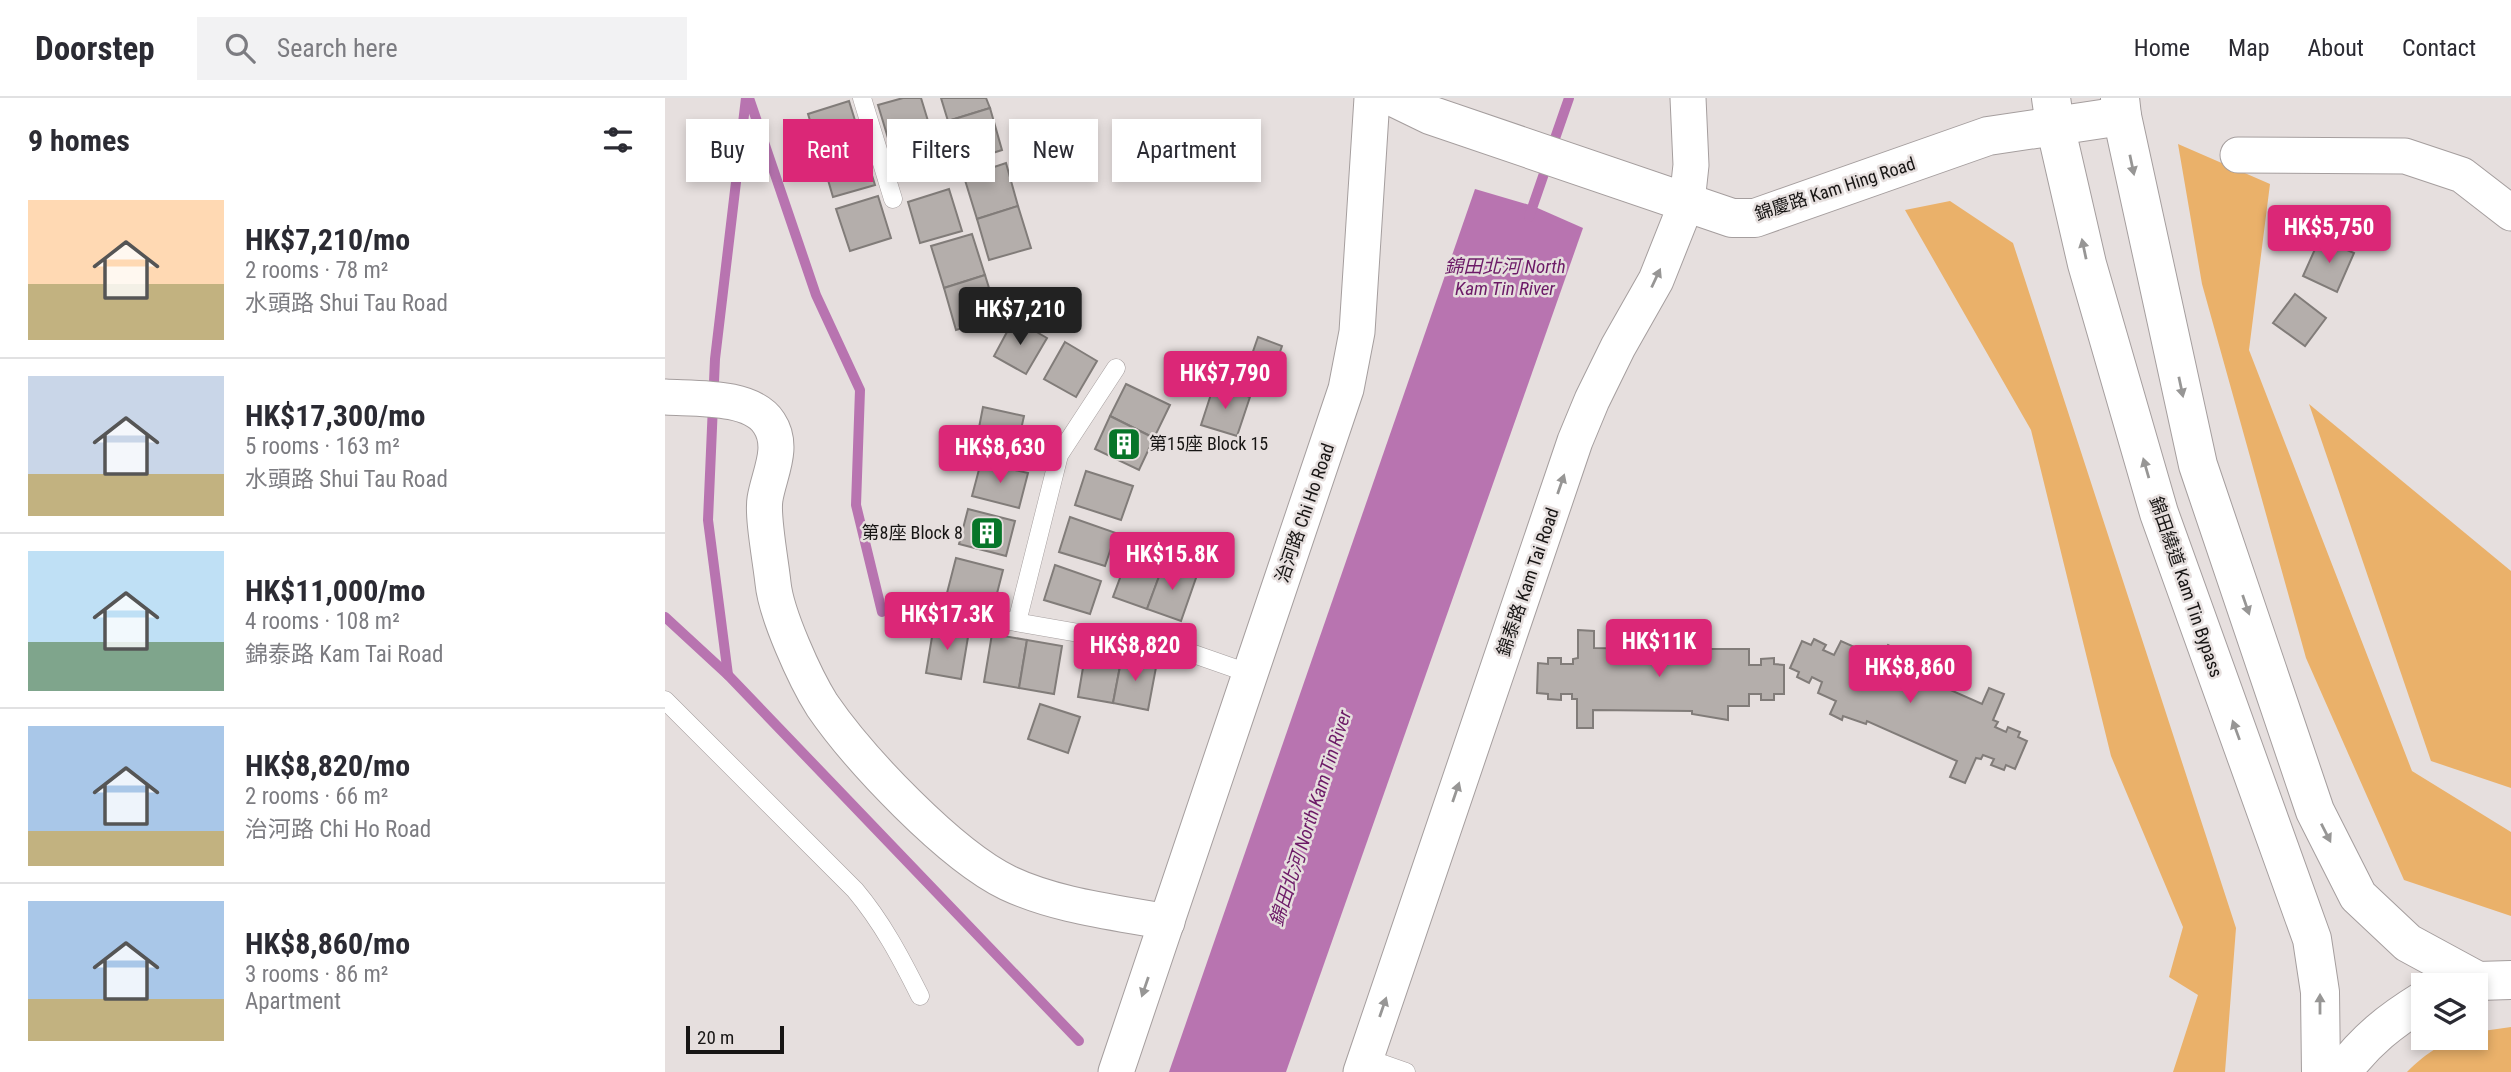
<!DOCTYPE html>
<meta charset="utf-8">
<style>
:root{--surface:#fff;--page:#f2f2f3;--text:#2b2b33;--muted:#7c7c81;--line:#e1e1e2;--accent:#db2777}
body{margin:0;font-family:"Roboto Condensed","Noto Sans TC",sans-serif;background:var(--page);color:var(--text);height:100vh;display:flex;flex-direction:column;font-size:26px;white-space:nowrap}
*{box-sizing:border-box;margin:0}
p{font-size:23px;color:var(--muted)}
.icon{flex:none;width:38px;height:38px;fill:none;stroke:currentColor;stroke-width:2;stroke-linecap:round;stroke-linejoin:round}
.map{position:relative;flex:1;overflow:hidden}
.sheet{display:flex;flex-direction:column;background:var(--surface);width:665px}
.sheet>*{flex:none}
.hud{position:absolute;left:21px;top:21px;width:665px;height:63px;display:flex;gap:14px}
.fabs{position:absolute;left:1746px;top:875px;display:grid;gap:14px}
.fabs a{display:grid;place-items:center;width:77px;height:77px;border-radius:0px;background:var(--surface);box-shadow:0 4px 10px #0003;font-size:35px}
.scale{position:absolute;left:21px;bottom:18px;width:98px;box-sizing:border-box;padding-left:7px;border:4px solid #171514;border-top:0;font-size:19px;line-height:24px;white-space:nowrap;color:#171514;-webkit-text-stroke:5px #e6dfde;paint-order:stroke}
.price{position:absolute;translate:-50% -60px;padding:0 16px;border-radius:7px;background:var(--accent);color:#fff;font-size:23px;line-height:46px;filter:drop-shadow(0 2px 4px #0008)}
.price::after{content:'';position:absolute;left:50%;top:42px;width:21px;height:16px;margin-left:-10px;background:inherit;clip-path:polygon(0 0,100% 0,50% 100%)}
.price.on{background:#222;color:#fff}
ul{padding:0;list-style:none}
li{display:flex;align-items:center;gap:21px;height:175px;padding:0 28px}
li+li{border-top:2px solid var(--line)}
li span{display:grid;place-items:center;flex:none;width:196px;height:140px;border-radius:0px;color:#555}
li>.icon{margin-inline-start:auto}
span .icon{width:84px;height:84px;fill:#fffc;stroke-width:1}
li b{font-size:30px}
h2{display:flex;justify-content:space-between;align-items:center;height:84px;padding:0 28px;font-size:30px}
.tag{padding:0 24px;border-radius:0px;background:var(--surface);box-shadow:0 4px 10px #0003;font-size:24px;line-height:63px}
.tag.on{background:var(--accent);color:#fff}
header{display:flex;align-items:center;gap:42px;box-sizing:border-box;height:98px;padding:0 35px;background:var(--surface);border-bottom:2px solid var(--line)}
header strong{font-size:33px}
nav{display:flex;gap:38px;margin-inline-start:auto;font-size:24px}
.search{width:490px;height:63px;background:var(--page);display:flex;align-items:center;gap:18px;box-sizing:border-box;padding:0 24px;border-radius:0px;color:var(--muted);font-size:26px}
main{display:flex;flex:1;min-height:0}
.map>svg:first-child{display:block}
</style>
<header>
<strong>Doorstep</strong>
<div class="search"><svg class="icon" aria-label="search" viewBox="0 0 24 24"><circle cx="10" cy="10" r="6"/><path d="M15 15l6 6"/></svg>Search here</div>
<nav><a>Home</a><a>Map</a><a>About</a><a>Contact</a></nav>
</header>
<main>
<section class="sheet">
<h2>9 homes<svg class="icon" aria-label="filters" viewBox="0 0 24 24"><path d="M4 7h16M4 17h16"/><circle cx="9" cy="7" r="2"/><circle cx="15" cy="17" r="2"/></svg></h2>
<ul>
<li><span style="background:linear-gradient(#ffd9b3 60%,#c2b280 0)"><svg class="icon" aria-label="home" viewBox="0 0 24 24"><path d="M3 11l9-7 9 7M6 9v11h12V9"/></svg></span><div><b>HK$7,210/mo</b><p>2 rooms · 78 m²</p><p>水頭路 Shui Tau Road</p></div></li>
<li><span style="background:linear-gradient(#c9d6e8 70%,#c2b280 0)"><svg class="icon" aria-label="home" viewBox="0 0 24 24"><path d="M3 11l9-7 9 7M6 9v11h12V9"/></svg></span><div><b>HK$17,300/mo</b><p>5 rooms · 163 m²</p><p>水頭路 Shui Tau Road</p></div></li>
<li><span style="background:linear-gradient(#bfe0f5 65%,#7fa58c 0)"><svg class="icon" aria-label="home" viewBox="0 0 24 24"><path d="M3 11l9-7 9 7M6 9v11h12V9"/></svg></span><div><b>HK$11,000/mo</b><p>4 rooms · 108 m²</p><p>錦泰路 Kam Tai Road</p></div></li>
<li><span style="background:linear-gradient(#a9c7e8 75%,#c2b280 0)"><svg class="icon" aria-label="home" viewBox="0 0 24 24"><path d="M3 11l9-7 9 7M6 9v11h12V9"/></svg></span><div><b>HK$8,820/mo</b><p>2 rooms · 66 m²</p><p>治河路 Chi Ho Road</p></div></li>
<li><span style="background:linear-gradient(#a9c7e8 70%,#c2b280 0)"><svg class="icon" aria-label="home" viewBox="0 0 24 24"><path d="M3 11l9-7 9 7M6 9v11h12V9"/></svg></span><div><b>HK$8,860/mo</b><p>3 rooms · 86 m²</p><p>Apartment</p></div></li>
</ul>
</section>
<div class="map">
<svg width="1846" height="974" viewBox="0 0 1846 974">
<rect width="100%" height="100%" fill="#e6dfde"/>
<g fill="#eab16a">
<polygon points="1513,46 1605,86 1584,252 1747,673 1846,734 1846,818 1739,782 1641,560 1537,186"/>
<polygon points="1285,103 1348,145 1571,830 1560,974 1508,974 1533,897 1504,879 1518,829 1446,658 1366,332 1240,112"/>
<polygon points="1644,306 1846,473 1846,690 1766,663"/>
<path d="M1846,929v45h-104c20,-20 40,-34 69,-34v-6z"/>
</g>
<polygon fill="#b874b0" points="810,91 868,108 918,130 621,974 504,974"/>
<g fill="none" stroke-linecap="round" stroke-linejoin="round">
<g stroke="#b874b0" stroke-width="10">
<polyline points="84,0 151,197 195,292 191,407 217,514"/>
<polyline points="887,49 904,0"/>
<polyline points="864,119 883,64"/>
<polyline points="0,519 63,577 414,943"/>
<polyline points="63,577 43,422 50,261 81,0"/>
</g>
</g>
<g fill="#b4aeab" stroke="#817c79" stroke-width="2">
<polygon points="238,0 256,0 267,36 226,50 213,7"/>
<polygon points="276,0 321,0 325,10 283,23"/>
<polygon points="184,3 197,45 156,58 143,16"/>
<polygon points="325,10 337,52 296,65 283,23"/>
<polygon points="197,45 210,87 168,99 156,58"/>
<polygon points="341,65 353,108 312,121 299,79"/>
<polygon points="284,91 297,133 255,145 243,104"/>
<polygon points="213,98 226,140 185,153 171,111"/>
<polygon points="353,108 366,150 324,162 312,121"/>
<polygon points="307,136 320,177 279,190 266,148"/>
<polygon points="1655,140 1689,155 1672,194 1638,178"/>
<polygon points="320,177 333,219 291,232 279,190"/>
<polygon points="1630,196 1661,220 1640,248 1608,225"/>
<polygon points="349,221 382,240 361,276 329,258"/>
<polygon points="593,239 617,248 601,294 563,281 571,260 584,265"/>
<polygon points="400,244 432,263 411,299 379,281"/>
<polygon points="461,286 505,307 489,340 445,318"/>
<polygon points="549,287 585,299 572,338 536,327"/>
<polygon points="318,309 359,318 351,354 311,345"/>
<polygon points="445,318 489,340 474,372 430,351"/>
<polygon points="316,364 363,375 354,410 307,398"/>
<polygon points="421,373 468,388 456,422 410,407"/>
<polygon points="303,411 350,423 341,458 294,446"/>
<polygon points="405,419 451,435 440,468 394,454"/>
<polygon points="465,453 499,465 482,511 448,499"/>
<polygon points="291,460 338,472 329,507 282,495"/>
<polygon points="499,465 532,477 516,523 482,511"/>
<polygon points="390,467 436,483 425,516 379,502"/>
<polygon points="269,527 304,533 296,581 261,575"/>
<polygon points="913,532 929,533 929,550 1004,551 1004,547 1027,545 1028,535 1040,535 1040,551 1084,551 1084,567 1096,567 1096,561 1109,560 1109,566 1119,567 1119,596 1109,596 1109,602 1096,602 1096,596 1084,596 1084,608 1063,608 1063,622 1027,616 1027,613 928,612 928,630 912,630 912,601 907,601 907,596 896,596 896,602 883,601 883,596 872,595 873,565 883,566 883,560 896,560 896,566 908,566 908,561 913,560"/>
<polygon points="327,536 362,542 354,590 319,584"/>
<polygon points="1149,541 1161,547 1158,552 1169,557 1176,543 1216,561 1223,547 1233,552 1230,561 1251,572 1249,576 1317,606 1324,590 1339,596 1328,622 1333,624 1330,629 1341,634 1343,629 1355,634 1353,639 1362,643 1350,671 1341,667 1339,672 1326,667 1329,661 1318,657 1316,661 1311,660 1300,685 1285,679 1292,663 1202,623 1201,626 1178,618 1177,622 1165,616 1171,603 1153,595 1157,584 1147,579 1144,585 1132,579 1134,574 1125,570 1137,543 1146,547"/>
<polygon points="362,542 397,548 389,596 354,590"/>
<polygon points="421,552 457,558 448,605 413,599"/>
<polygon points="457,558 492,564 483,612 448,605"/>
<polygon points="375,606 415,619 403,655 363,641"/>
</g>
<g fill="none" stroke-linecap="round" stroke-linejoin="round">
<g stroke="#a59e9e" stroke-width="19">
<g id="lane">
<polyline points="197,0 228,101"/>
<polyline points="276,511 523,554 586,576"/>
<polyline points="352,524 394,357 451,270"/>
<path d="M0,602l190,190c27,32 46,68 65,106"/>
<polyline points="701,960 741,974"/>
</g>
</g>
<g stroke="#a59e9e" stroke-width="37">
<g id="street">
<polyline points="1573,57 1740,58 1797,77 1846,115"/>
<path d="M0,299c30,2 86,-2 104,26 16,24 0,51 -4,76 -3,17 6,64 8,84 3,31 32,95 49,122 37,54 128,150 186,178 49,23 106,29 159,39"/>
<polyline points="451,974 681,291 692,234 707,0"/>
<polyline points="696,974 910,343 927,302 953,249 991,182 1022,104 1026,67 1023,0"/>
</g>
</g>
<g stroke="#a59e9e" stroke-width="40">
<polyline id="secondary" points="730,0 765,17 1067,120 1090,120 1323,38 1457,18"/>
</g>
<g stroke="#a59e9e" stroke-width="40">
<g id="primary">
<polyline points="1386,0 1390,27 1422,166 1494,415 1647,841 1655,894 1656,974"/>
<polyline points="1455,0 1457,18 1533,367 1650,713 1693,798 1743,845 1813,883"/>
<polyline points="1799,887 1813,883 1846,882"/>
<path d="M1677,974c24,-32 48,-51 82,-72"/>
</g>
</g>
<use href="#lane" stroke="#fff" stroke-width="18"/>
<use href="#street" stroke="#fff" stroke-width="35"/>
<use href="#secondary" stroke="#fff" stroke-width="38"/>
<use href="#primary" stroke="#fff" stroke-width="38"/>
</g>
<defs><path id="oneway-solid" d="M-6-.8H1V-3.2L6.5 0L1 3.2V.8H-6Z" transform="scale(1.75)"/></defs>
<g fill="#979695">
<use href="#oneway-solid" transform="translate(1467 67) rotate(78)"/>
<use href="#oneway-solid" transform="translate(1419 151) rotate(-102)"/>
<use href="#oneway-solid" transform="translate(991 180) rotate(-65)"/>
<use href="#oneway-solid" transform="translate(1516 289) rotate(78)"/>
<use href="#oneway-solid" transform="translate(1481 370) rotate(-106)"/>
<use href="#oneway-solid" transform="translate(896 386) rotate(-71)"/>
<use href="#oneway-solid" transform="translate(1581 507) rotate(71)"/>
<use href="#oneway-solid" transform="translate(1571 632) rotate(-110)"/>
<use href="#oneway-solid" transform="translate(791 694) rotate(-71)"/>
<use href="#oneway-solid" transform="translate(1661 735) rotate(63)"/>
<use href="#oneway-solid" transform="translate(480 889) rotate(109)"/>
<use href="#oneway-solid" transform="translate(1655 906) rotate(-90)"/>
<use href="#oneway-solid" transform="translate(718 909) rotate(-71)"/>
</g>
<defs>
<g id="building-square" transform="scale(1.75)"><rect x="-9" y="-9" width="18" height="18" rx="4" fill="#077529" stroke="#e6dfde"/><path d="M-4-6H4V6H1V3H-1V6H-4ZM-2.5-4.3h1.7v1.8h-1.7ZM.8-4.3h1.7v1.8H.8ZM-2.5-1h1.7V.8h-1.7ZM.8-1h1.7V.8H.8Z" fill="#fff"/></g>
</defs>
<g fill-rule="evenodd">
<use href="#building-square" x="459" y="346"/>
<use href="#building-square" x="322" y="435"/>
</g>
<g text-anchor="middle" stroke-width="5" stroke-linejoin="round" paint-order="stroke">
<g font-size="18" fill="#171514" stroke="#e6dfde">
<text transform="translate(1170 91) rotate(-18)" y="6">錦慶路 Kam Hing Road</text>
<text transform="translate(640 415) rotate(-71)" y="6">治河路 Chi Ho Road</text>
<text transform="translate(863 484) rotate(-71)" y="6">錦泰路 Kam Tai Road</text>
<text transform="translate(1521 489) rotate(71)" y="6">錦田繞道 Kam Tin Bypass</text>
</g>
<g font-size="18" fill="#171514" stroke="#e6dfde" text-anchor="start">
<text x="484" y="352">第15座 Block 15</text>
<text x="298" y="441" text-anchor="end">第8座 Block 8</text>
</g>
<g font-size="19" font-style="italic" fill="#6c1a67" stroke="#e6dfde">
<text x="840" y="175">錦田北河 North<tspan x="840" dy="22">Kam Tin River</tspan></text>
<text transform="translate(645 720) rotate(-72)" y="7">錦田北河 North Kam Tin River</text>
</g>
</g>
</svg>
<div class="fabs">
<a><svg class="icon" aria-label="layers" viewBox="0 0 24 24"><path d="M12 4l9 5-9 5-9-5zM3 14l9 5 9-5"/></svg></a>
</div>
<div class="scale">20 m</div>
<b class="price" style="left:1664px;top:167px">HK$5,750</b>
<b class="price on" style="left:355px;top:249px">HK$7,210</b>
<b class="price" style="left:560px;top:313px">HK$7,790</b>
<b class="price" style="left:335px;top:387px">HK$8,630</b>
<b class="price" style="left:507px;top:494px">HK$15.8K</b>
<b class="price" style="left:282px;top:554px">HK$17.3K</b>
<b class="price" style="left:994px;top:581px">HK$11K</b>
<b class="price" style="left:470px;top:585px">HK$8,820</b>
<b class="price" style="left:1245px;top:607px">HK$8,860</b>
<div class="hud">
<a class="tag">Buy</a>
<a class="tag on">Rent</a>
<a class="tag">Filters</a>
<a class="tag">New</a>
<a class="tag">Apartment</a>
</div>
</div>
</main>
